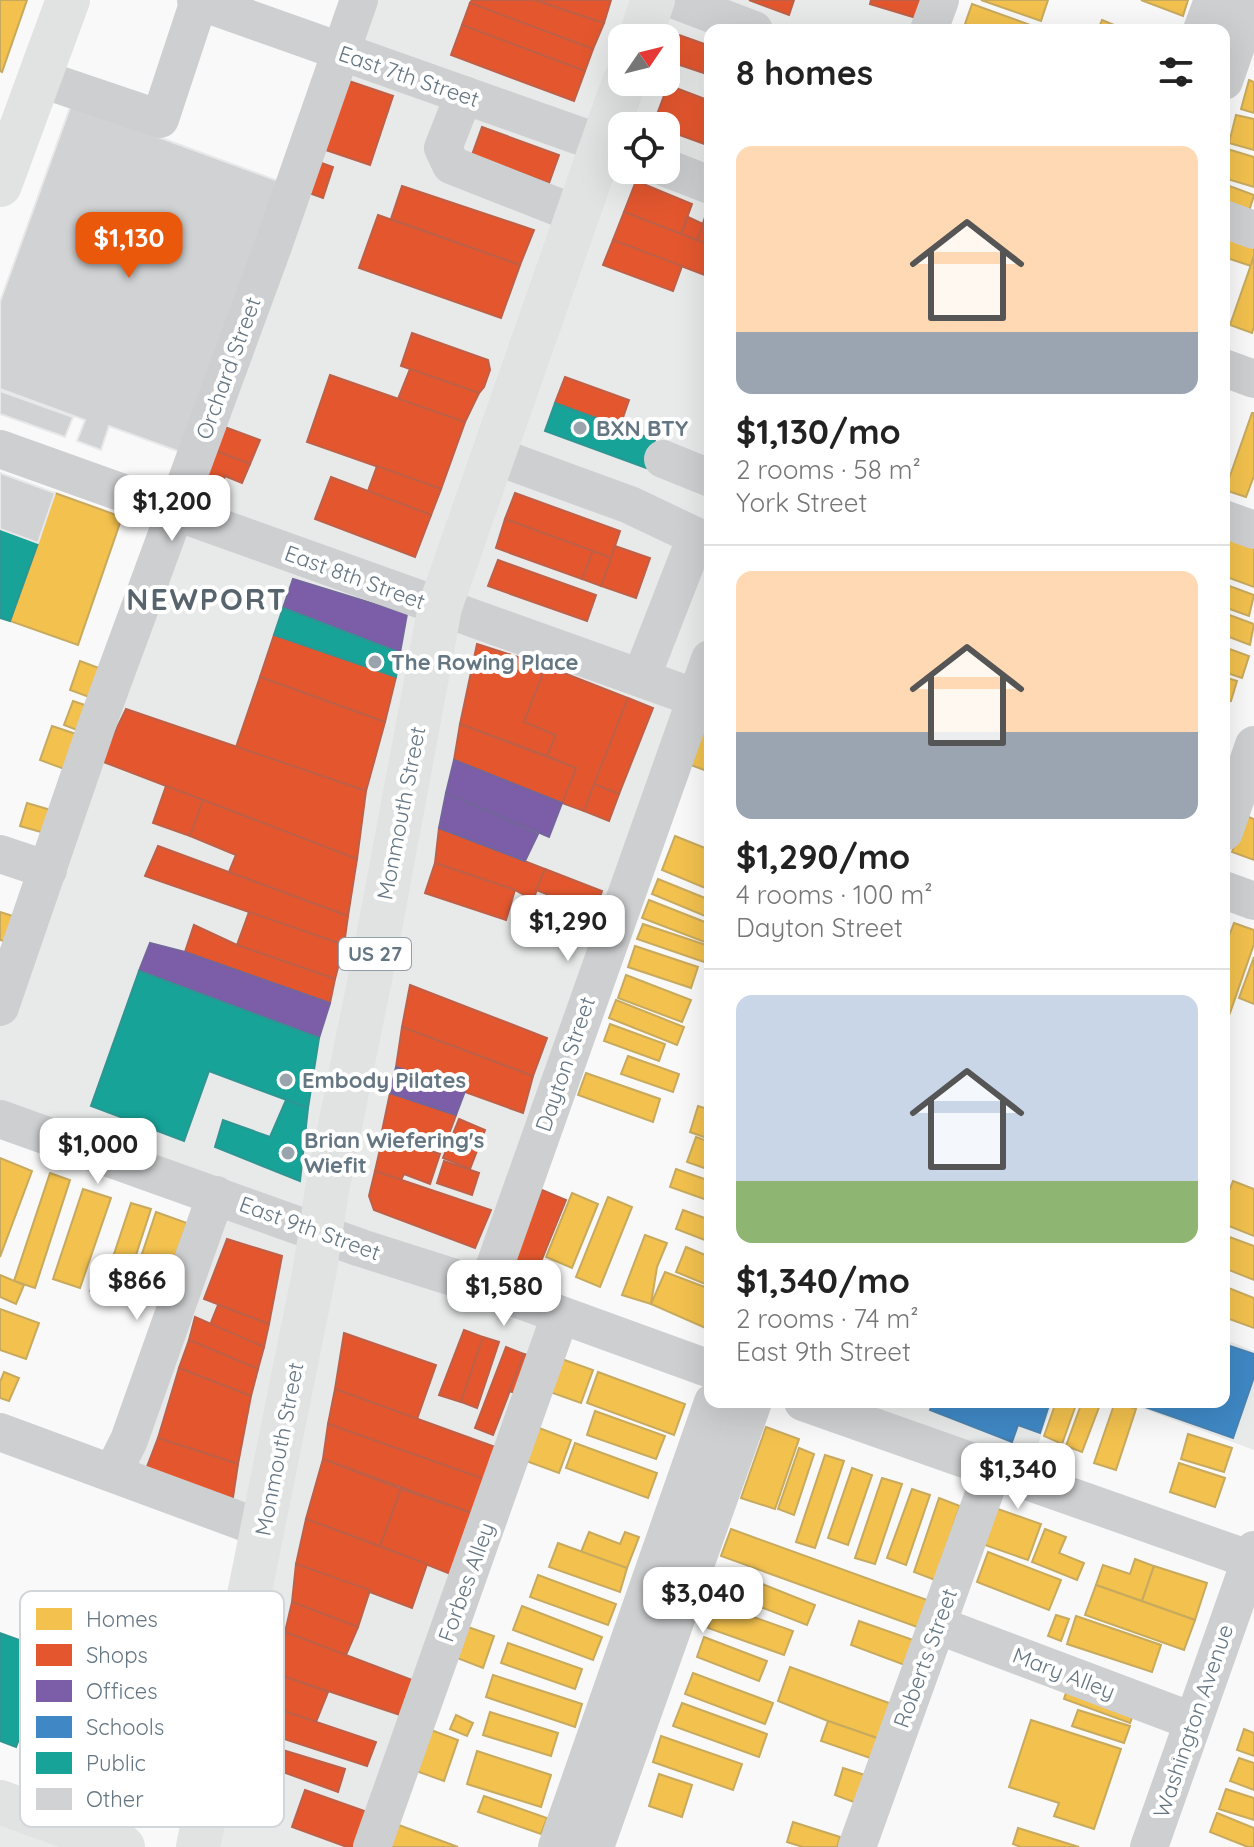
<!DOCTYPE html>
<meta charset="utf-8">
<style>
:root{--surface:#fff;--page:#f2f2f2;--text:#222;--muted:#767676;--line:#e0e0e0;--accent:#ea580c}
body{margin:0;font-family:Quicksand,sans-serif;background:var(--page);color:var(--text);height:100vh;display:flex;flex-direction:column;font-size:30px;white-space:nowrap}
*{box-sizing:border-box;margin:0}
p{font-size:26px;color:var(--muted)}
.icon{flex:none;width:44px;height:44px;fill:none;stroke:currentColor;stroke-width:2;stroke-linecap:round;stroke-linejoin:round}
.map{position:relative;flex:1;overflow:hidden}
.panel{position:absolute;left:704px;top:24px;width:526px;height:1384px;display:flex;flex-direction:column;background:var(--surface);border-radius:16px;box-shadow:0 8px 32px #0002}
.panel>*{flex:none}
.needle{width:52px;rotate:55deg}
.buttons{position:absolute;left:608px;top:24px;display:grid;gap:16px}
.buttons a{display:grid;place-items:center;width:72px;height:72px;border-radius:16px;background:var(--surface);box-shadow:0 8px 32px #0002;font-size:40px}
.price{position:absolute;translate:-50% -68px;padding:0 18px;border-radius:16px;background:#fff;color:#222;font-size:26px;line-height:52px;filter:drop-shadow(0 2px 4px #0008)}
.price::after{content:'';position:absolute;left:50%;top:48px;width:24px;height:18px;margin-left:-12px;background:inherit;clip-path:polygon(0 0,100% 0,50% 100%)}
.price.selected{background:var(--accent);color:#fff}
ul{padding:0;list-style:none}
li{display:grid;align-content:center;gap:16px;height:424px;padding:0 32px}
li+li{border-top:2px solid var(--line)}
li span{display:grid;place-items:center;height:248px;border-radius:16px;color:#555}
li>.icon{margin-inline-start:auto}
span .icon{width:144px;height:144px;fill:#fffc;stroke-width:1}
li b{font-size:34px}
h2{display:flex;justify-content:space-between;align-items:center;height:96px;padding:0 32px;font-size:34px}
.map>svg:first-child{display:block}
</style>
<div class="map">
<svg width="1254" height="1847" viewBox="0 0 1254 1847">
<rect width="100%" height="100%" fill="#f9f9f9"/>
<g fill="#e8e9e9" fill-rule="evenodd">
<path d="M359,0h581l-11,30h-219v629l-223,628 73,29 -188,531h-174l65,-318 -150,-57 102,-277 -215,-76v-112zM622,38h44v44h-44zM622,126h44v44h-44z"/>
<polygon points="1224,1339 1254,1351 1254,1450 1125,1402 1224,1402"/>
<polygon points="803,1402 1053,1402 1025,1481"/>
<polygon points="0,1802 123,1847 0,1847"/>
</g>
<g fill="#f2c14e" stroke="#c8aa5e" stroke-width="2">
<polygon points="0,0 27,0 2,72 0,71"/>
<polygon points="981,0 1048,0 1041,21"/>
<polygon points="1141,0 1188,0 1183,16"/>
<polygon points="972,4 1036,27 1035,30 982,30 965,24"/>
<polygon points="1102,20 1126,30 1098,30"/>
<polygon points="1249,80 1254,82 1254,113 1241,109"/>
<polygon points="1236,115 1254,119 1254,150 1229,143"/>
<polygon points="1224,148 1254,157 1254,187 1224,178"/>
<polygon points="1224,184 1254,195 1246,221 1224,213"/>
<polygon points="1224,229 1254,241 1254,256 1251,266 1224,257"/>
<polygon points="1254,256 1254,327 1252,333 1230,325"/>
<polygon points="1252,413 1254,413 1254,476 1246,497 1225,490"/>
<polygon points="55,493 122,517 78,645 10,621"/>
<polygon points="1228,538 1254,547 1254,587 1224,576 1224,550"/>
<polygon points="1224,584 1254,595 1249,616 1224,607"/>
<polygon points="1224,613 1254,624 1250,645 1224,635"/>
<polygon points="1224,647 1249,656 1242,678 1224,672"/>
<polygon points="80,661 107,671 97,700 70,690"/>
<polygon points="1224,677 1237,681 1231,701 1224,699"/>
<polygon points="73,701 91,707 82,732 64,725"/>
<polygon points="699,725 710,729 710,772 685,763"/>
<polygon points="52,726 79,735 67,770 40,760"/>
<polygon points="27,803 54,811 48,834 20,826"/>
<polygon points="1246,816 1254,819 1254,860 1232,852"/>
<polygon points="675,836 710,850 710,890 662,870"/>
<polygon points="658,879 710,900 710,918 652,894"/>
<polygon points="649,900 710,924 710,944 642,918"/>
<polygon points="0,912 19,918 10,943 0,940"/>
<polygon points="1234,923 1254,930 1254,944 1230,1013 1224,1010 1224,949"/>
<polygon points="643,924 709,946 704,962 637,939"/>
<polygon points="635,946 698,967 691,988 628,967"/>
<polygon points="1254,957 1254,1004 1239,998"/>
<polygon points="626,975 691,1000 682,1022 618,998"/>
<polygon points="616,1000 684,1027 677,1045 609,1018"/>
<polygon points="610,1024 665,1044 659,1061 604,1041"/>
<polygon points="628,1056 679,1074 673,1092 621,1074"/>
<polygon points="586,1073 660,1099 653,1122 578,1095"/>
<polygon points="698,1106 710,1110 710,1139 690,1132"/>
<polygon points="696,1137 710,1142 710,1170 687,1162"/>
<polygon points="0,1158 32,1171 0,1257"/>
<polygon points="676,1169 710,1181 710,1201 670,1187"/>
<polygon points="50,1173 70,1180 35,1288 14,1281"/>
<polygon points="1233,1181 1254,1189 1254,1236 1224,1224 1224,1204"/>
<polygon points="83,1189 111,1198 80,1288 53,1279"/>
<polygon points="572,1193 598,1204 572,1268 546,1257"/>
<polygon points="608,1197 632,1207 600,1287 576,1277"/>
<polygon points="131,1203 151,1209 121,1301 90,1291 100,1259 111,1263"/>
<polygon points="683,1210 710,1220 710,1242 676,1229"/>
<polygon points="156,1212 187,1223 171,1268 141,1257"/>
<polygon points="645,1235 667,1243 657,1267 651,1304 622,1295"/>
<polygon points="1224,1235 1254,1246 1254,1280 1224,1268"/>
<polygon points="686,1247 710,1257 710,1286 676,1272"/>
<polygon points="665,1272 710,1289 710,1330 651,1304"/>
<polygon points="0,1275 24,1285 16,1304 0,1297"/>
<polygon points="1226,1287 1254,1298 1254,1328 1224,1317"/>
<polygon points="0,1309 39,1323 26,1359 0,1350"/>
<polygon points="559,1358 593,1370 581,1403 547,1391"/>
<polygon points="4,1372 19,1378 9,1401 0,1398 0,1382"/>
<polygon points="598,1372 685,1404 674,1435 587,1403"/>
<polygon points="1056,1402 1077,1402 1062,1444 1044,1436"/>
<polygon points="1082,1402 1101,1402 1082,1452 1066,1446"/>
<polygon points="1115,1402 1136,1409 1116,1470 1094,1463"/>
<polygon points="595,1411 665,1436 656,1459 587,1435"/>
<polygon points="766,1427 799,1439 775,1509 741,1498"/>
<polygon points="539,1428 571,1440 559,1473 526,1461"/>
<polygon points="1188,1434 1232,1448 1224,1472 1181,1459"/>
<polygon points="575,1443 657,1473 648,1498 566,1468"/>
<polygon points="799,1448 814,1454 794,1515 778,1509"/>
<polygon points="825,1455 844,1461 815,1548 796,1542"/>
<polygon points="1179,1463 1225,1478 1215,1507 1170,1492"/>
<polygon points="852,1468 872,1475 848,1545 828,1538"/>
<polygon points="882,1478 902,1484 875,1564 855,1558"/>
<polygon points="912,1489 930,1495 906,1565 887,1558"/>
<polygon points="939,1498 960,1506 935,1580 914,1572"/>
<polygon points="995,1508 1041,1524 1028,1560 982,1544"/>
<polygon points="731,1529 930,1601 920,1628 721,1556"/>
<polygon points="1045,1529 1066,1537 1059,1553 1084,1563 1077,1580 1032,1562"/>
<polygon points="589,1532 620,1544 625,1532 639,1537 627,1568 581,1552"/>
<polygon points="558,1543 627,1568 620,1592 549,1567"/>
<polygon points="988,1552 1061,1580 1049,1610 977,1582"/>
<polygon points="1135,1559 1154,1566 1142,1601 1096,1585 1103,1565 1130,1574"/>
<polygon points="1154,1566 1207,1583 1195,1620 1142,1601"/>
<polygon points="730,1571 815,1605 807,1625 722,1592"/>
<polygon points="538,1575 616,1604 608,1625 530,1597"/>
<polygon points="1096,1585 1195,1620 1184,1650 1085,1615"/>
<polygon points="717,1604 793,1631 784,1655 708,1628"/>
<polygon points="522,1606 602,1637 593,1660 513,1630"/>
<polygon points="1056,1615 1069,1619 1061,1641 1048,1636"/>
<polygon points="1076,1616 1161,1645 1152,1672 1067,1644"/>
<polygon points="859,1621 919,1642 910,1667 851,1645"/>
<polygon points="468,1627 494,1636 483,1668 457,1658"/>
<polygon points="704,1637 767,1661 759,1681 697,1657"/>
<polygon points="508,1643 582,1669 575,1689 501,1663"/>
<polygon points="790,1667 900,1707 880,1739 828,1721 778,1701"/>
<polygon points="693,1673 773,1703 765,1724 685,1694"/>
<polygon points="493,1675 582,1704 575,1727 486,1697"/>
<polygon points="1070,1681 1137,1705 1130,1723 1064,1699"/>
<polygon points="682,1703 767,1734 759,1757 673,1726"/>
<polygon points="1078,1710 1130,1726 1124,1743 1072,1726"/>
<polygon points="490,1712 558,1733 551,1756 483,1735"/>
<polygon points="456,1715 473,1723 467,1736 450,1729"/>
<polygon points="1031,1720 1121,1749 1094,1829 1054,1816 1059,1803 1009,1787"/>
<polygon points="828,1721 880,1739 873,1759 821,1741"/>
<polygon points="1244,1729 1254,1733 1254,1756 1237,1750"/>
<polygon points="431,1730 458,1740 444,1781 416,1771"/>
<polygon points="661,1736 742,1764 733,1790 653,1762"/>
<polygon points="477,1751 551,1775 541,1807 467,1784"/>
<polygon points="1239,1758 1254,1763 1254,1790 1230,1781"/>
<polygon points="843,1768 868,1776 859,1804 835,1795"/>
<polygon points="659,1774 692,1785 682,1817 649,1806"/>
<polygon points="1226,1789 1254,1798 1254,1820 1219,1809"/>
<polygon points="484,1796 547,1818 541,1834 478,1812"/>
<polygon points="1217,1813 1254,1828 1254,1847 1248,1847 1210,1832"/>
<polygon points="793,1822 840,1837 837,1847 803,1847 787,1842"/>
<polygon points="396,1824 458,1847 388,1847"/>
<polygon points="1018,1828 1079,1847 1021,1847 1013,1844"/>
</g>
<g fill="#e4572e" stroke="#be6048" stroke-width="2">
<polygon points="472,0 535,0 604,23 593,49 470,3"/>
<polygon points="535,0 611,0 604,23"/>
<polygon points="749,0 794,0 789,15"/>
<polygon points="871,0 921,0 916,18 870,4"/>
<polygon points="470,3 593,49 585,71 462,25"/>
<polygon points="462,25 585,71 574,101 451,55"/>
<polygon points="679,35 710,46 710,75 671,62"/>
<polygon points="346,80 393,96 370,165 323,149"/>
<polygon points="668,85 710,101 710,146 666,130 666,126 653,125"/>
<polygon points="482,127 559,155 549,183 472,155"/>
<polygon points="316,161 333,167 323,198 306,192"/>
<polygon points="636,181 692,204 681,234 624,212"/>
<polygon points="402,186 534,230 520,265 391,219"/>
<polygon points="708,209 710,210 710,245 697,240"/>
<polygon points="624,212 710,245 710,277 613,240"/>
<polygon points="378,215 520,265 501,318 359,268"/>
<polygon points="688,217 703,224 697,240 681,234"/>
<polygon points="613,240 682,266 673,291 603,265"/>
<polygon points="412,333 488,360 490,370 484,387 479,393 401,366"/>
<polygon points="410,369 479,393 465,422 398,399"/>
<polygon points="330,375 465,422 441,489 307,442"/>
<polygon points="565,377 629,400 620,426 555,403"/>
<polygon points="222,426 260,440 250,464 214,450"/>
<polygon points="214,450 250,464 242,483 225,476 217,498 198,491"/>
<polygon points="377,466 441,489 431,515 368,491"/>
<polygon points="331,477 431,515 415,557 315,519"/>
<polygon points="515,493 620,531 611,558 505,519"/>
<polygon points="505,519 593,551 582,579 496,548"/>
<polygon points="615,546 650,558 636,598 601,586"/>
<polygon points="593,551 611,558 601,586 582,579"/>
<polygon points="498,560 596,595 587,621 488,586"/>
<polygon points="274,635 396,677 385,722 260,677"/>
<polygon points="477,644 546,666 524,722 556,735 547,756 460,724"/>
<polygon points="546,666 628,698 584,811 562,803 576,768 547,756 556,735 524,722"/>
<polygon points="260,677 385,722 366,791 236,747"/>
<polygon points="628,698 653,708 619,794 594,784"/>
<polygon points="126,709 366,791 357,859 101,761"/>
<polygon points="460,724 576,768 562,803 454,760"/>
<polygon points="594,784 619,794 609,821 584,811"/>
<polygon points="166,786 203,800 190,836 153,823"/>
<polygon points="203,800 357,859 348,916 229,872 236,855 190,836"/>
<polygon points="439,828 545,869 533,900 515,890 435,863"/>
<polygon points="158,846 348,916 344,945 145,876"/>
<polygon points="435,863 515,890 506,920 425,893"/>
<polygon points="545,869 602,891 594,913 536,890"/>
<polygon points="249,912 344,945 335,979 237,945"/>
<polygon points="194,925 237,945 335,979 330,1003 185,952"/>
<polygon points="410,985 547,1038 533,1076 402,1027"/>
<polygon points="402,1027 533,1076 523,1113 396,1067"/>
<polygon points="390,1093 456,1115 443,1150 382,1131"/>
<polygon points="459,1119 485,1130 470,1169 443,1158"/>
<polygon points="383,1136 440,1154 430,1184 404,1174 401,1180 375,1171"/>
<polygon points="444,1161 479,1173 472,1195 437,1183"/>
<polygon points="375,1171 491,1210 475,1248 374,1210 369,1196"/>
<polygon points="542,1190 566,1200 538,1269 514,1260"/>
<polygon points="227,1239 282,1256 269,1324 204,1299"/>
<polygon points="218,1305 269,1324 264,1347 210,1325"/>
<polygon points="195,1317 264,1347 258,1369 189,1340"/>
<polygon points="464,1330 483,1337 461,1402 439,1395"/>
<polygon points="344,1333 436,1365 417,1419 335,1389"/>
<polygon points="483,1337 499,1342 477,1408 461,1402"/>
<polygon points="189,1340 258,1369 251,1396 179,1368"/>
<polygon points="506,1347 524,1354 493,1435 475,1428"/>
<polygon points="524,1354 540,1359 525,1396 509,1391"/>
<polygon points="179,1368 251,1396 238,1464 158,1438"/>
<polygon points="335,1389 509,1452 498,1484 328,1424"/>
<polygon points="328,1424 498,1484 486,1518 323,1459"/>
<polygon points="158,1438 238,1464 232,1504 145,1472"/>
<polygon points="323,1459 401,1489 380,1546 306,1519"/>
<polygon points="401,1489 486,1518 463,1579 380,1546"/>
<polygon points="306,1519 427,1564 412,1608 296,1564"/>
<polygon points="296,1564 370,1590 358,1627 292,1602"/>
<polygon points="292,1602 358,1627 346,1655 285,1632"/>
<polygon points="285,1632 423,1684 412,1719 277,1674"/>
<polygon points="277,1674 328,1692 316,1722 269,1706"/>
<polygon points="269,1706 376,1742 367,1766 266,1733"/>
<polygon points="263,1744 345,1769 338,1792 261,1764"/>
<polygon points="305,1790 376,1815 364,1847 347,1847 292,1827"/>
</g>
<g fill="#7b5ea7" stroke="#74659c" stroke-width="2">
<polygon points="293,579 407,614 400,653 283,608"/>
<polygon points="454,760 562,803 549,837 446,793"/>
<polygon points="446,793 538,834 525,861 439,828"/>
<polygon points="150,943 185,952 330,1003 319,1038 139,971"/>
<polygon points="396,1067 465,1091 456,1115 390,1093"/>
</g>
<g fill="#3f88c5" stroke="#4a83b1" stroke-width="2">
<polygon points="1224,1344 1254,1354 1254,1377 1233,1438 1131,1402 1224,1402"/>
<polygon points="933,1402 1050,1402 1040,1433 1018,1425 1012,1442 930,1410"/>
</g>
<g fill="#17a398" stroke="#2e9692" stroke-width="2">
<polygon points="555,403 655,440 646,468 545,431"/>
<polygon points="0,529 38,543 10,621 0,618"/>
<polygon points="283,608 400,653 396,677 274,635"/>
<polygon points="139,971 319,1038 308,1108 209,1071 184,1141 91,1106"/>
<polygon points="286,1100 308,1108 300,1181 215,1147 223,1120 270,1137"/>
<polygon points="155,1600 215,1621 179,1721 145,1742 104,1758 88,1752 87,1755 31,1735 32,1732 23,1729 16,1747 0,1741 0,1633 50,1651 45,1667 71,1677 88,1670 89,1673 97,1669 95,1665 106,1659 108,1664 140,1645"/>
</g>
<g fill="#d0d2d3" stroke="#e8e8e8" stroke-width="2">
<polygon points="71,105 281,182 183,453 109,426 101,450 77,441 85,420 0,389 0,302"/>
<polygon points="0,391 73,417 65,437 0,414"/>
<polygon points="0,473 55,493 38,543 0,529"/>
</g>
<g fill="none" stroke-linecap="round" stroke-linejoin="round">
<g stroke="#cecfd0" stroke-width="38">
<polyline points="196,0 622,151"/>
<polyline points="675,0 754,30"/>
<polyline points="929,30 940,0"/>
<polyline points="1202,30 1213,0"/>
<polyline points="39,78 160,119 199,1"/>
<polyline points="1224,81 1252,0"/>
<polyline points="464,95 443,148 451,165 578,215"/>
<polyline points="666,168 710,185"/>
<polyline points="1224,219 1254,230"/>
<polyline points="1224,368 1254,379"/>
<polyline points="0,449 710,703"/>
<polyline points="493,455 630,505 710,543"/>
<polyline points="663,459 710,478"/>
<polyline points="1224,519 1254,530"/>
<polyline points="641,678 696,537"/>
<polyline points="1224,832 1254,745"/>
<polyline points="0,854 48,870"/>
<polyline points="1224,890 1254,901"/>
<polyline points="0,1007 100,716 272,249 359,0"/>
<polyline points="0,1119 361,1248 487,1288 710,1369"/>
<polyline points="487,1288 710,659"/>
<polyline points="803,1402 1254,1561"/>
<polyline points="0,1432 263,1529"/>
<polyline points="113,1472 129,1440 216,1195"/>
<polyline points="937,1625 1192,1721"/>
<polyline points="372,1847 560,1316"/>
<polyline points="557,1847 713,1402"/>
<polyline points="595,1847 753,1402"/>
<polyline points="857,1847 993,1469"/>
<polyline points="1149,1847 1254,1550"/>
</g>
<g stroke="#e1e2e2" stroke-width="44">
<polyline points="640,38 653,0"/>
<polyline points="0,185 68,0"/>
<polyline points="0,1802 123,1847"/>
<polyline points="198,1847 315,1269 327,1190 376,949 440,607 624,82"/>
</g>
</g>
<g fill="#99a4ac" stroke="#fff" stroke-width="3">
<circle cx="580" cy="428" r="8"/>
<circle cx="375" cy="662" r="8"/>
<circle cx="286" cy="1080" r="8"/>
<circle cx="288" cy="1153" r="8"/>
</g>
<g text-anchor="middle" stroke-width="8" stroke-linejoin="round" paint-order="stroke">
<rect fill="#fff" stroke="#939fa8" stroke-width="2" x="339" y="938" width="72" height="32" rx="6"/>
<g font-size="20" font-weight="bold" fill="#657683">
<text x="375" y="961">US 27</text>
</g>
<g font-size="22" fill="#657683" stroke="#fff">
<text transform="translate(409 76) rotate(19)" y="8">East 7th Street</text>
<text transform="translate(228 368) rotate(-70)" y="8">Orchard Street</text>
<text transform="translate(355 577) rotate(20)" y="8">East 8th Street</text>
<text transform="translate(401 813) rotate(-79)" y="8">Monmouth Street</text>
<text transform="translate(565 1064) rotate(-71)" y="8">Dayton Street</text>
<text transform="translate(310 1228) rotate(20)" y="8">East 9th Street</text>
<text transform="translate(279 1449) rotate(-79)" y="8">Monmouth Street</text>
<text transform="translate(466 1582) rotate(-70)" y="8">Forbes Alley</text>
<text transform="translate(925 1658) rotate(-70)" y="8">Roberts Street</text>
<text transform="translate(1064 1673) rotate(21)" y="8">Mary Alley</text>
<text transform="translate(1193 1721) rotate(-71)" y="8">Washington Avenue</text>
</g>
<g font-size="22" font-weight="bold" fill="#657683" stroke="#fff" text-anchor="start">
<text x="596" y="436">BXN BTY</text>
<text x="391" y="670">The Rowing Place</text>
<text x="302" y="1088">Embody Pilates</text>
<text x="304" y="1148">Brian Wiefering's<tspan x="304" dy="25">Wiefit</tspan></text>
</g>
<g font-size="30" font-weight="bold" letter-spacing="2" fill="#57646e" stroke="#fff">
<text x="207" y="610">NEWPORT</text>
</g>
</g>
<rect x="20" y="1591" width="264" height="236" rx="12" fill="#fff" stroke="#d1d6da" stroke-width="2"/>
<rect x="36" y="1608" width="36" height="22" fill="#f2c14e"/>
<rect x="36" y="1644" width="36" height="22" fill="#e4572e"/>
<rect x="36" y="1680" width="36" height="22" fill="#7b5ea7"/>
<rect x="36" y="1716" width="36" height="22" fill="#3f88c5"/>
<rect x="36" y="1752" width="36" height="22" fill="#17a398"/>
<rect x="36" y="1788" width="36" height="22" fill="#d0d2d3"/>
<g font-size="22" fill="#657683">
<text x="86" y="1627">Homes</text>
<text x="86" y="1663">Shops</text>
<text x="86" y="1699">Offices</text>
<text x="86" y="1735">Schools</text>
<text x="86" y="1771">Public</text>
<text x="86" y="1807">Other</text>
</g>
</svg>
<div class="buttons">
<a><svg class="needle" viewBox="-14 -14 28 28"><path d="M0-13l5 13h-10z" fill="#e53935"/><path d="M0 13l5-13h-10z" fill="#767676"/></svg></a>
<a><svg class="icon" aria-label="locate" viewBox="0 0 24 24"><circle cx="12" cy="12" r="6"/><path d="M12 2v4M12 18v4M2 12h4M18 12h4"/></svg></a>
</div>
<b class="price selected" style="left:129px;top:280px">$1,130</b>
<b class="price" style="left:172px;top:543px">$1,200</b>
<b class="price" style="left:568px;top:963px">$1,290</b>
<b class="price" style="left:98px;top:1186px">$1,000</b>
<b class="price" style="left:137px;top:1322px">$866</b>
<b class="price" style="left:504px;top:1328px">$1,580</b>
<b class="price" style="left:1018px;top:1511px">$1,340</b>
<b class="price" style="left:703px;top:1635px">$3,040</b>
<section class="panel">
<h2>8 homes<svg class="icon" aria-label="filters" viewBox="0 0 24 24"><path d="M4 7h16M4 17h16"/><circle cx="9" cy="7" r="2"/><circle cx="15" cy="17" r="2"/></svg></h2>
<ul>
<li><span style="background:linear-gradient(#ffd9b3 75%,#9aa5b1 0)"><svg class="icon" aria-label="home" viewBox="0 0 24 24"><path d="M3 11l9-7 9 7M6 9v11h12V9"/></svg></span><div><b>$1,130/mo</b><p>2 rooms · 58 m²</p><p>York Street</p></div></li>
<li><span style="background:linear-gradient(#ffd9b3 65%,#9aa5b1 0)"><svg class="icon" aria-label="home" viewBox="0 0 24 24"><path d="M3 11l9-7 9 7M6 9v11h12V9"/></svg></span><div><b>$1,290/mo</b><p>4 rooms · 100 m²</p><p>Dayton Street</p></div></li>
<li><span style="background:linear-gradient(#c9d6e8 75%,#8fb573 0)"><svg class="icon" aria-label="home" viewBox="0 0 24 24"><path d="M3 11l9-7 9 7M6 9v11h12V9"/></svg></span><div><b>$1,340/mo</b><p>2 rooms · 74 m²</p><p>East 9th Street</p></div></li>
</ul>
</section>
</div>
